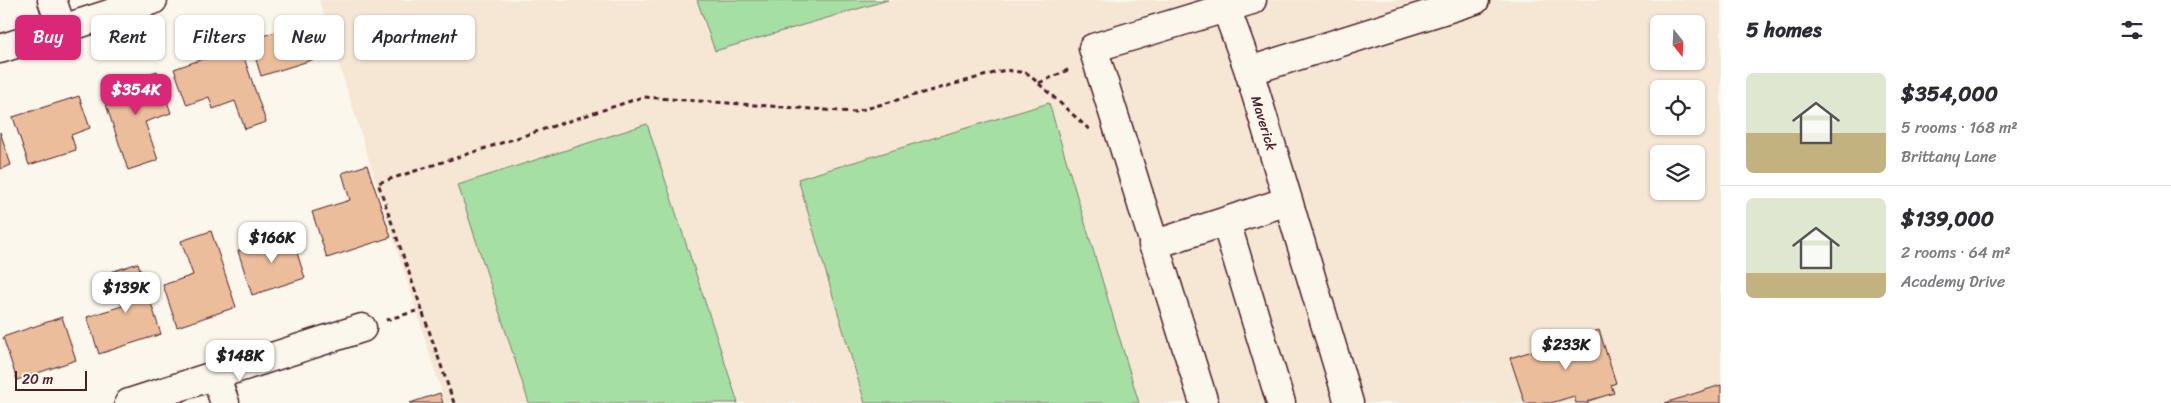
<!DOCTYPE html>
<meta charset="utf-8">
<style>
:root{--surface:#fff;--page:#f2f2f3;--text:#2b2b33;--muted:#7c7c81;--line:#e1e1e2;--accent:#db2777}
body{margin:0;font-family:Sriracha,sans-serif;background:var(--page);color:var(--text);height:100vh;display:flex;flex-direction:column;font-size:19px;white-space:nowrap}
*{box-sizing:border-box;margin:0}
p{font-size:16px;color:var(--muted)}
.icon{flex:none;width:28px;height:28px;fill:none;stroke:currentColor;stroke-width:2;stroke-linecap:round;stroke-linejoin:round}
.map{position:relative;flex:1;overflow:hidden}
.sheet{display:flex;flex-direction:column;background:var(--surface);width:450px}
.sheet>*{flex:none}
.banner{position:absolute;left:15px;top:15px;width:475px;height:45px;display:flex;gap:10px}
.needle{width:32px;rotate:162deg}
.buttons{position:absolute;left:1650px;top:15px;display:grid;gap:10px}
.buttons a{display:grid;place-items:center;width:55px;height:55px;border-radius:8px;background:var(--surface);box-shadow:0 1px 4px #0004;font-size:25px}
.scale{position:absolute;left:15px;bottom:12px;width:72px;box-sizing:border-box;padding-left:5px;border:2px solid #4a1f2b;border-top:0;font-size:14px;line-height:18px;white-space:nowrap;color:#4a1f2b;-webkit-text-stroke:4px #fbf7ec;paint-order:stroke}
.price{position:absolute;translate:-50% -42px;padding:0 11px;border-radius:10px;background:#fff;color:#222;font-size:16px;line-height:32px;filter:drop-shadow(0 1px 2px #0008)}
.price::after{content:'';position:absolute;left:50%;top:30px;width:15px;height:11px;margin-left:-8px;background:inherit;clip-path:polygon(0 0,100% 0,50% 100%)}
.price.selected{background:var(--accent);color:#fff}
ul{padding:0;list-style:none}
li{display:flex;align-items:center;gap:15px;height:125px;padding:0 25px}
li+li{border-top:1px solid var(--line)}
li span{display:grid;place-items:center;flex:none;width:140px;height:100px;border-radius:8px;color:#555}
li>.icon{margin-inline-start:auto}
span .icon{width:60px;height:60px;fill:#fffc;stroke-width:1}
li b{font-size:21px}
h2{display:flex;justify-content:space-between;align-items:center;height:60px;padding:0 25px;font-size:21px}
.chip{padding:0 18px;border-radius:8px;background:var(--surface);box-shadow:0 1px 4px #0004;font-size:18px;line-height:45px}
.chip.selected{background:var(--accent);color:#fff}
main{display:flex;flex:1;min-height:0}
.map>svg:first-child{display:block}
</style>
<main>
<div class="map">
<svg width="1721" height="403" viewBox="0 0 1721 403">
<rect width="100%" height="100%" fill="#fbf7ec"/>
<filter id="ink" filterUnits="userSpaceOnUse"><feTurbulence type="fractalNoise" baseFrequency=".02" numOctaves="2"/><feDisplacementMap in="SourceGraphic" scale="10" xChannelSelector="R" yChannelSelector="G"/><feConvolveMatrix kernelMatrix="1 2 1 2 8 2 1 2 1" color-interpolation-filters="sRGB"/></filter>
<g filter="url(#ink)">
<path fill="#f6e6d4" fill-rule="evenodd" d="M319,0h1402v403h-1276zM1659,24h37v37h-37zM1659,89h37v37h-37zM1659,154h37v37h-37z"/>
<g fill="#a6dfa4" stroke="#787f68">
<polygon points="697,0 888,0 715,51"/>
<polygon points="1049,103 1139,403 865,403 798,179"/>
<polygon points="647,124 738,403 529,403 458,185"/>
</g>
<g fill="#ebbd9b" stroke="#4a1f2b">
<polygon points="322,17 334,53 261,76 250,40"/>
<polygon points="240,46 266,122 245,129 235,101 213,109 209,97 187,105 174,69"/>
<polygon points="157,71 171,113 145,122 158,160 128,170 101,90"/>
<polygon points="79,96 90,128 71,135 76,150 29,165 13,117"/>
<polygon points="0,132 11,165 0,169"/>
<polygon points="367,165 391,237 327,258 312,212 350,200 342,173"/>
<polygon points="211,231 236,307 177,327 163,285 193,275 181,241"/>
<polygon points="291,234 305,278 252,295 238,251"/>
<polygon points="138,263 161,334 99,354 87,317 122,306 111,272"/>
<polygon points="62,317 76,360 17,380 3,337"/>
<polygon points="1599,330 1616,383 1611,385 1614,393 1588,401 1588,403 1576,403 1574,396 1551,403 1525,403 1510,358"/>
<polygon points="1721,385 1721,403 1665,403"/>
<polygon points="440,393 443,403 410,403"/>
</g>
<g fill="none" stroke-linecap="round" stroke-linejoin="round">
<g stroke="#4a1f2b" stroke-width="31">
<g id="minor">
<polyline points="52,0 62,29"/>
<polyline points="1226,8 1249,71 1349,403"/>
<polyline points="0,49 153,0"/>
<polyline points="1249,71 1475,0"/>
<polyline points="1226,222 1281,403"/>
<polyline points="1153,245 1288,201"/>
<polyline points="215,375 225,403"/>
<polyline points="129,403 362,328"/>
<polyline points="1204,403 1093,48 1252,0"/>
</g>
</g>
<g stroke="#4a1f2b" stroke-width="3" stroke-dasharray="5 4" stroke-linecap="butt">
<polyline points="1039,83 1070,69"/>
<polyline points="386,320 423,309"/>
<polyline points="454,403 378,183 643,97 854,112 1005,70 1027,73 1092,132"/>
</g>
<use href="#minor" stroke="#fbf7ec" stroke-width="28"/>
</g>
</g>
<g text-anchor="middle" stroke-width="4.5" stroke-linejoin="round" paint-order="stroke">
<g font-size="14" fill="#4a1f2b" stroke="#fbf7ec">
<text transform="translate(1264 123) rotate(73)" y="5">Maverick</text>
</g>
</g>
</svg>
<div class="buttons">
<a><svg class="needle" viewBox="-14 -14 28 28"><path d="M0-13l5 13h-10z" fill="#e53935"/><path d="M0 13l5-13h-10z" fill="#7c7c81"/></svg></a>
<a><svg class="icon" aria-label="locate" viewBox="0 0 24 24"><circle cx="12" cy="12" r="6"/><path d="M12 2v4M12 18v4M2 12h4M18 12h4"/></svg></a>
<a><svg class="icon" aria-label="layers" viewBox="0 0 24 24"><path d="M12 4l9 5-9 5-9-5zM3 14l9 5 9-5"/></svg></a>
</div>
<div class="scale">20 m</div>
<b class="price selected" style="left:136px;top:116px">$354K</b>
<b class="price" style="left:272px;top:264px">$166K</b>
<b class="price" style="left:126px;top:314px">$139K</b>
<b class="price" style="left:1566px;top:371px">$233K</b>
<b class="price" style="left:240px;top:382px">$148K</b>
<div class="banner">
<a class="chip selected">Buy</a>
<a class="chip">Rent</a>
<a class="chip">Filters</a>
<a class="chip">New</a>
<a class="chip">Apartment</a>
</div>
</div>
<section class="sheet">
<h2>5 homes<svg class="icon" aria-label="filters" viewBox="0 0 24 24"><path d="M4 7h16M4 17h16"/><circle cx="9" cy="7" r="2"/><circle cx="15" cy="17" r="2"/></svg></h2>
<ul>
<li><span style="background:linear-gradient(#dfe7d0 60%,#c2b280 0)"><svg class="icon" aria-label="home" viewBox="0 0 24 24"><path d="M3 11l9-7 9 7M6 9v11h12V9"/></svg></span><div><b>$354,000</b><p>5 rooms · 168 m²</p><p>Brittany Lane</p></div></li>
<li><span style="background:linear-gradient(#dfe7d0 75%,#c2b280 0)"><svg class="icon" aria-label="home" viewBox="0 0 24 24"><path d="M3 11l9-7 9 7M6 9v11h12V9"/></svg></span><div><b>$139,000</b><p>2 rooms · 64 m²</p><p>Academy Drive</p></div></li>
</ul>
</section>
</main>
